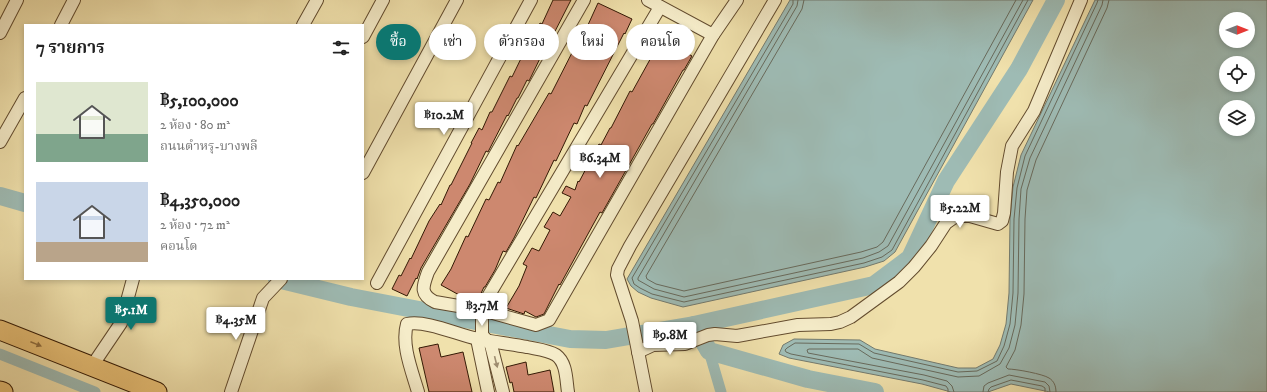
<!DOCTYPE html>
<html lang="th">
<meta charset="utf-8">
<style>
:root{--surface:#fff;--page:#f2f2f2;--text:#222;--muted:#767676;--accent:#0f766e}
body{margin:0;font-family:"IM FELL DW Pica","Noto Serif Thai",serif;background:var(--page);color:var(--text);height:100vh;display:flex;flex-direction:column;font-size:15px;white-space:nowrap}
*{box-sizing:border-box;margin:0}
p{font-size:13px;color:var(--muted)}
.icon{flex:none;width:22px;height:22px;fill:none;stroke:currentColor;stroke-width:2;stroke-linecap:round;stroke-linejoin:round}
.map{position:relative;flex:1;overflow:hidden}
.sheet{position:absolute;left:24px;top:24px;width:340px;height:256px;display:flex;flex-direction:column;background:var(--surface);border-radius:0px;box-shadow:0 2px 6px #0003}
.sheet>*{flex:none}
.banner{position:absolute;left:376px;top:24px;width:380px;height:36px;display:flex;gap:8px}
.needle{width:26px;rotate:90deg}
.controls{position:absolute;left:1219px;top:12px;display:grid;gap:8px}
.controls a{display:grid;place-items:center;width:36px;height:36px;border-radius:50%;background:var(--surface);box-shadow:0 2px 6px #0003;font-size:20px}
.price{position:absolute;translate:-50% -34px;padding:0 9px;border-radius:4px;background:#fff;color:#222;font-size:13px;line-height:26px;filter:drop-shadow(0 1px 2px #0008)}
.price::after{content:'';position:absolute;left:50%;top:24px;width:12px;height:9px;margin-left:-6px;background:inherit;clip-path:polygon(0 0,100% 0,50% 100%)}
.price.on{background:var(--accent);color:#fff}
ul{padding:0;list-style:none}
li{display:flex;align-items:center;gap:12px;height:100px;padding:0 12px}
li span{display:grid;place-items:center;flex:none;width:112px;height:80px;border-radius:0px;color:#555}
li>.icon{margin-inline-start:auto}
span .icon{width:48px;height:48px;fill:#fffc;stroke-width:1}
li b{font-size:17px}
h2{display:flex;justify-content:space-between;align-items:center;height:48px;padding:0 12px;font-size:17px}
.pill{padding:0 14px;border-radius:18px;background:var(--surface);box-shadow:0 2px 6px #0003;font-size:14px;line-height:36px}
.pill.on{background:var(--accent);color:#fff}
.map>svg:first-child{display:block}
</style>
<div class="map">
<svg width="1267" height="392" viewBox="0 0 1267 392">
<rect width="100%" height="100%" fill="#f0e1ac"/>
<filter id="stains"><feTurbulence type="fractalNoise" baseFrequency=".005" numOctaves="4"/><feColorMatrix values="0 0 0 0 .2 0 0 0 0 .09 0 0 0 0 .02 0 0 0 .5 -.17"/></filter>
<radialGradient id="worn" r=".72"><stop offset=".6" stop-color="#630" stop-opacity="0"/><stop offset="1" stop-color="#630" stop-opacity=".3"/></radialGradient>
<g fill="#9ebbb4" stroke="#737a6e" fill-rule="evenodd">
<polygon points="790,0 1033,0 895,252 884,261 865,267 683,307 651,298 638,292 631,286 627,279"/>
<path d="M1095,0h172v392h-217l-39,-8 -23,8h-37l-29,-8 -133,-26 -10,-4 4,-9 11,-6 66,1 15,9 83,19h18l17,-9 7,-14 6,-21 3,-31 1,-74 3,-32 8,-32zM1226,19h22v22h-22zM1226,63h22v22h-22zM1226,107h22v22h-22z"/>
</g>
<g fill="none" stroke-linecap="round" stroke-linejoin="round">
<g stroke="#686a5c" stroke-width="1">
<polyline points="793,0 793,4 632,278 634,284 640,288 652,294 684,302 864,263 882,257 892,250 1028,0"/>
<polyline points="798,0 797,6 638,278 638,280 654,289 684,297 863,258 879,252 888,246 1023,0"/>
<polyline points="804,0 802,9 646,276 647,279 656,284 684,291 861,252 877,247 883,242 1016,0"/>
<polyline points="948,392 948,389 946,386 923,380 791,354 786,352 785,350 787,348 795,343 859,344 874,353 958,372 977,371 997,361 1004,346 1010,324 1013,293 1014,219 1017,188 1025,156 1097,3 1098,0"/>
<polyline points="954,392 952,386 947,381 924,375 808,353 807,350 809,349 858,349 872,358 958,377 979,376 1000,364 1009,348 1015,325 1018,293 1019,219 1021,189 1030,158 1102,5 1103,0"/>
<polyline points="983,392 984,386 988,383 1009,375 1045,382 1049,386 1050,392"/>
<polyline points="988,392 989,389 991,387 1011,380 1042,386 1045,388 1045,392"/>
<path d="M1056,392c0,-6 -2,-11 -7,-14 -6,-4 -33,-9 -41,-9l-2,-2 9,-17 6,-25 3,-31 1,-75 2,-29 9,-30 71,-152 2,-8"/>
</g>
<g stroke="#9ebbb4" stroke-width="11">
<polyline points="709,351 721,392"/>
<polyline points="0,354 95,392"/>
</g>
<g stroke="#9ebbb4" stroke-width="18">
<polyline points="0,196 25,203"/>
<polyline points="277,279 351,297 570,339 606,340 694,325 874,285 910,258 946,181 1019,69 1056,0"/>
<polyline points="694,325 709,351 808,379 875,392"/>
</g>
</g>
<g fill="#cd886f" stroke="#331904">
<polygon points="553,0 571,0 548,45 547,44 529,81 527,80 518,98 517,98 508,116 507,115 488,152 486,151 470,184 421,268 417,279 416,278 407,296 392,289 399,275 401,276 410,258 411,259 429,221 440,204 441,205 450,185 451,185 472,143 471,143 479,128 482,130 490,112 492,112 510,76 512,77 530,40 532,41 540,23 542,24"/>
<polygon points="598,3 632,19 625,34 624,33 587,106 585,105 577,124 574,123 556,161 554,160 536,198 534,197 514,238 506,252 503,251 495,270 485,287 484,287 477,302 460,299 461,296 441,285 451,269 466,236 468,237 486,199 489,200 498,182 500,183 517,145 518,146 549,93 551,94 580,37 582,38"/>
<polygon points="662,26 682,37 677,48 692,56 684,70 683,70 653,124 652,124 602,213 600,212 560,285 559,284 544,314 536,317 525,311 524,314 506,308 519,286 527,266 523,264 532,248 539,251 550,230 544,227 553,212 560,216 571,197 562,193 566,186 575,190 578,181 579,182 599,144 601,145 610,128 611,128 630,91 632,92 663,36 657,33"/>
<polygon points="438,344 441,357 463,352 472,392 429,392 419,348"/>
<polygon points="526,362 528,375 550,370 554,392 514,392 512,382 510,383 506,367"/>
</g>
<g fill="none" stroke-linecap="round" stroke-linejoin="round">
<g stroke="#624b2e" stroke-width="14">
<g id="minor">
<path d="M584,0l-156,272c-5,14 -9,22 7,30l47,8 54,15 13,-5 164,-285 24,-35"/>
<polyline points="648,0 713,35"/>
<polyline points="61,25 74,0"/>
<polyline points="303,25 317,0"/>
<polyline points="0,33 17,0"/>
<polyline points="363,37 383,0"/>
<polyline points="0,142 25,98"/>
<polyline points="363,173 457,0"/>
<polyline points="377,283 531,0"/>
<polyline points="482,335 477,339 488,392"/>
<polyline points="638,352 653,345 685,344 708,335 715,334 737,336 798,325 831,324 840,322 851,317 899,282 914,267 931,246 946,223 953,218 962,216 970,216 998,224 1002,221 1004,213 1007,172 1012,146 1034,111 1081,0"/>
<polyline points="92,366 121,323 133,279"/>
<polyline points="231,392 263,298 281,279"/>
<path d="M418,392c-6,-21 -17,-47 -11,-68 20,-4 51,11 71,15 16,3 33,5 49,8 9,2 21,3 29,8 11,8 10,25 12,37"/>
<polyline points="503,392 491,345 482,335 482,310 486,300 660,7"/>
<polyline points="646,392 632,321 617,275 618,269 630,246 775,0"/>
</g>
</g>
<g stroke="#331904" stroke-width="21">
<g id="primary">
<polyline points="0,330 157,392"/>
<polyline points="0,391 3,392"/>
</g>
</g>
<use href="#minor" stroke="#f5ecc9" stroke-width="12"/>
<use href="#primary" stroke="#e8c076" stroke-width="19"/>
</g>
<defs><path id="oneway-solid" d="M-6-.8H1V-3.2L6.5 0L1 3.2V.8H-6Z"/></defs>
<use fill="#8e6c3d" href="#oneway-solid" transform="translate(36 344) rotate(22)"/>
<use fill="#9e8d70" href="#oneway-solid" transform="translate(496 362) rotate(76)"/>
<rect width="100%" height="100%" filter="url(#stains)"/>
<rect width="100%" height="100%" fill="url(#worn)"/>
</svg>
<div class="controls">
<a><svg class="needle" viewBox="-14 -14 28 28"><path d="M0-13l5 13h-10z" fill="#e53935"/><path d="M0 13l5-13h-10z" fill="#767676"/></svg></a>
<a><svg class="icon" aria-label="locate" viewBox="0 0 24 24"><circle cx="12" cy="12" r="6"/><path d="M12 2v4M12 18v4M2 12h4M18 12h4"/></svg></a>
<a><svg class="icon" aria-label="layers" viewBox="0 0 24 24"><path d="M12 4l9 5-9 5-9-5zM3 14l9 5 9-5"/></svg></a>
</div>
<b class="price" style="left:444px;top:136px">฿10.2M</b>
<b class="price" style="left:600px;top:179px">฿6.34M</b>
<b class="price" style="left:960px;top:229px">฿5.22M</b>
<b class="price" style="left:482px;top:327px">฿3.7M</b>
<b class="price on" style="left:131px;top:331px">฿5.1M</b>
<b class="price" style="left:236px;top:341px">฿4.35M</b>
<b class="price" style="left:670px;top:356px">฿9.8M</b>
<div class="banner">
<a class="pill on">ซื้อ</a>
<a class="pill">เช่า</a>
<a class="pill">ตัวกรอง</a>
<a class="pill">ใหม่</a>
<a class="pill">คอนโด</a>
</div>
<section class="sheet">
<h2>7 รายการ<svg class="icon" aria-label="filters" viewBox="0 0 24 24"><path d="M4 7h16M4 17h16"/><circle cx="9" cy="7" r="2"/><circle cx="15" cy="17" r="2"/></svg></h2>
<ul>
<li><span style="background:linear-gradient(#dfe7d0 65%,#7fa58c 0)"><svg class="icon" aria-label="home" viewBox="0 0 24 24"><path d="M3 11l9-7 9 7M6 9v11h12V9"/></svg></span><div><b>฿5,100,000</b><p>2 ห้อง · 80 m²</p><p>ถนนตำหรุ-บางพลี</p></div></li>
<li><span style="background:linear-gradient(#c9d6e8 75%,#b9a48a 0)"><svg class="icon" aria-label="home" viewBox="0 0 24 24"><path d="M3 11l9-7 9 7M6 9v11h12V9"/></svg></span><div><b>฿4,350,000</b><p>2 ห้อง · 72 m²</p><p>คอนโด</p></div></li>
</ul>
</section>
</div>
